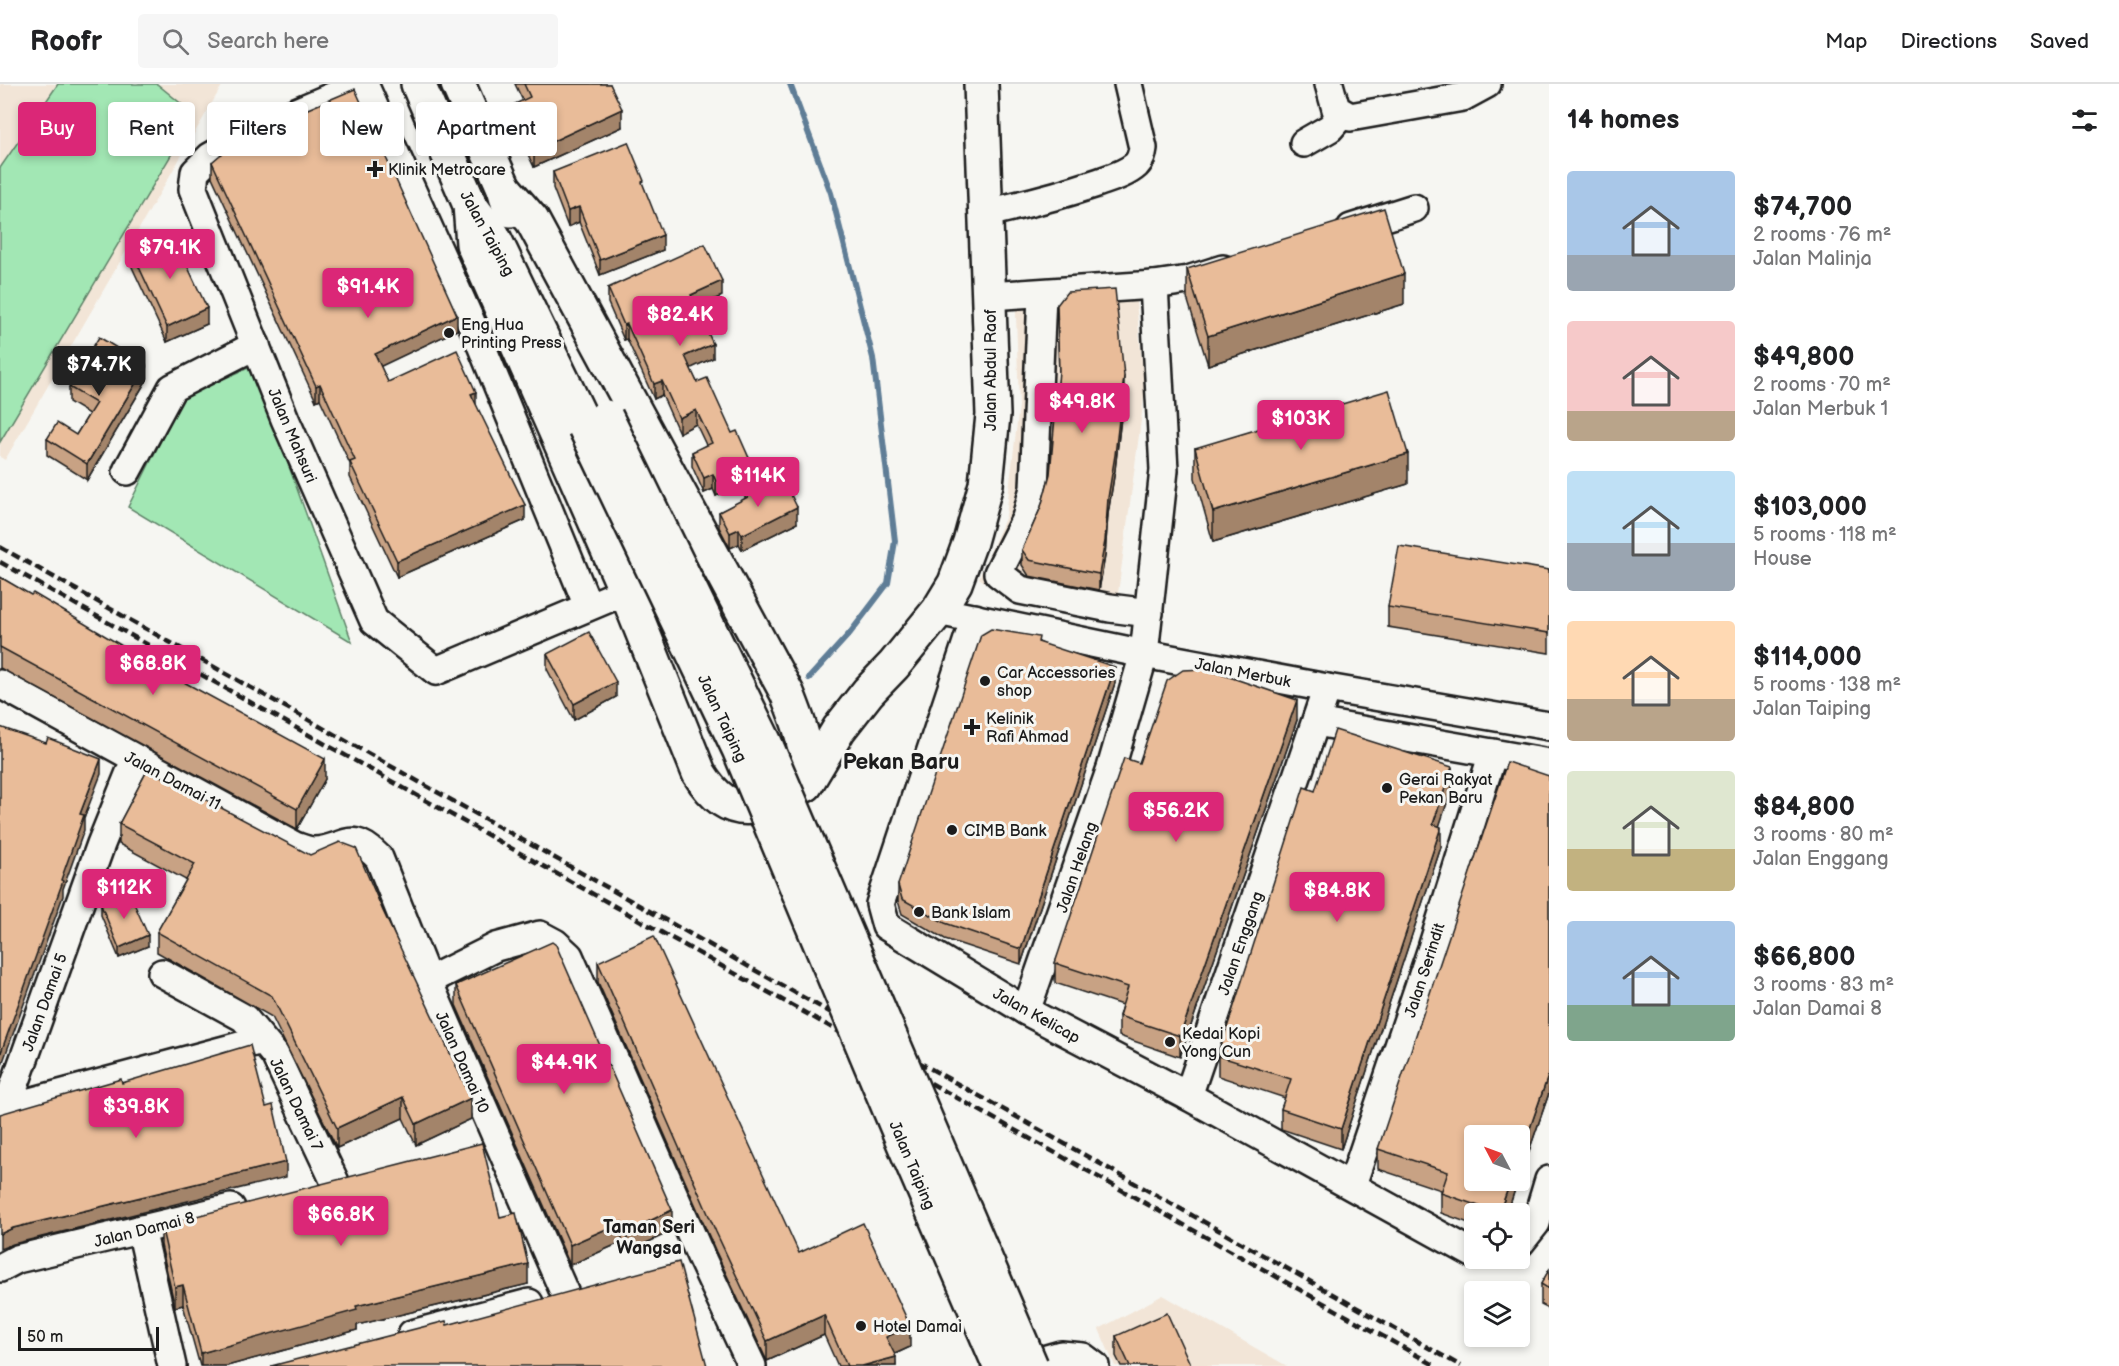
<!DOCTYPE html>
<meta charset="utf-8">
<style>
:root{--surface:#fff;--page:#f6f6f6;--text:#202124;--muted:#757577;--line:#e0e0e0;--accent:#db2777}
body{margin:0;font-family:"Balsamiq Sans",sans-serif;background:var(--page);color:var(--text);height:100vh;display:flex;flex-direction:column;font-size:22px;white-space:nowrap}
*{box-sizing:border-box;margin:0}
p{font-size:20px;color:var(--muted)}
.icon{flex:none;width:33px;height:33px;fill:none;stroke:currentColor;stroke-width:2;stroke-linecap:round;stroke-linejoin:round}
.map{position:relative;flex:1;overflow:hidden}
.drawer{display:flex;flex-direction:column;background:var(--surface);width:570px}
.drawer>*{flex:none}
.banner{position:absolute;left:18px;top:18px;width:570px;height:54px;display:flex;gap:12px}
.needle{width:39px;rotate:311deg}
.buttons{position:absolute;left:1464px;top:1041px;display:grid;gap:12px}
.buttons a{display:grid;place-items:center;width:66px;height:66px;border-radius:6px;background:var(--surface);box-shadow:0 3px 9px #0003;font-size:30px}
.scale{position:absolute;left:18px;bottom:15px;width:141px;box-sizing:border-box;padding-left:6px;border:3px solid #1c1c1c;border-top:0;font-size:16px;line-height:21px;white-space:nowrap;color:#1c1c1c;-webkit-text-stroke:4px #f6f6f2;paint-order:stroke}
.price{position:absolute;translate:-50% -51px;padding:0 14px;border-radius:6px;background:var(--accent);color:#fff;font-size:20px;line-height:39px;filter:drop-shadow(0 2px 3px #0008)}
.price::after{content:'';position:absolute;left:50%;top:36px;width:18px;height:14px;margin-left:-9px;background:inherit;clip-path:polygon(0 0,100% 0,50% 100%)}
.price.current{background:#222;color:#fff}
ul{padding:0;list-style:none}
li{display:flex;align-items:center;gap:18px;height:150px;padding:0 18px}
li span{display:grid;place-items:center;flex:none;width:168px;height:120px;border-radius:6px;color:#555}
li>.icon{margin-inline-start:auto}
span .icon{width:72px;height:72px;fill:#fffc;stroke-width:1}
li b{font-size:26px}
h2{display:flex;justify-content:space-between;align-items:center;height:72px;padding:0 18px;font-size:26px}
.tag{padding:0 21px;border-radius:6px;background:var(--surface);box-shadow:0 3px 9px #0003;font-size:21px;line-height:54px}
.tag.current{background:var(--accent);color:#fff}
header{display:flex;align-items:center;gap:36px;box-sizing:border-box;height:84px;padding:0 30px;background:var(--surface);border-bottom:2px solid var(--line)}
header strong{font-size:28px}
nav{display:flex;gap:33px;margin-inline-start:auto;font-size:21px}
.search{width:420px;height:54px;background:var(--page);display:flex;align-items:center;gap:15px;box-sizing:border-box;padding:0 21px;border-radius:6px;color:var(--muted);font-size:22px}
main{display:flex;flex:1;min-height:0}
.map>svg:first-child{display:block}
</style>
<header>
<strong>Roofr</strong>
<div class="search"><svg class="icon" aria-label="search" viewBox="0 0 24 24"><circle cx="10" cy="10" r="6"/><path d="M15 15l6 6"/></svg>Search here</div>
<nav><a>Map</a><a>Directions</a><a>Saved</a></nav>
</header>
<main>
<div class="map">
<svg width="1549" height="1282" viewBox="0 0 1549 1282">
<rect width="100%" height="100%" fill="#f6f6f2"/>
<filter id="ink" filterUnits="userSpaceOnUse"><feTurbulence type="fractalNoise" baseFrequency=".0167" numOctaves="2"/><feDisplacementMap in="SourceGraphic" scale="12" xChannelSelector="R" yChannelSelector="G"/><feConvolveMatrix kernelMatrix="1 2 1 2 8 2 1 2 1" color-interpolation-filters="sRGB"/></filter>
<g filter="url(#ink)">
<g fill="#f2e5d7">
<polygon points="0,0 223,0 5,376 0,373"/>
<polygon points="1133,189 1145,306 1115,532 1003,512 979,494 1006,432 1019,322 1015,201"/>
<polygon points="1163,1211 1287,1282 1115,1282 1099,1245"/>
</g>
<g fill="#a2e7b4" stroke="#5f8268" stroke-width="1.5">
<polygon points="58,0 157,0 195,31 0,358 0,84"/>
<polygon points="253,282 352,558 128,423 183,312"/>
</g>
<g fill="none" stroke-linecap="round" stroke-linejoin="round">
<polyline stroke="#5f7d96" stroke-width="6" points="790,0 831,109 873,274 895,457 888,499 850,549 809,594"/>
<g stroke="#1c1c1c" stroke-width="32">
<g id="minor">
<polyline points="362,0 270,39 210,73 195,88 193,105 285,335 374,537 436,587 626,507"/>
<polyline points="364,0 479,256 588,522"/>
<polyline points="1329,0 1336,25 1350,33 1463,13 1487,0"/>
<polyline points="1304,59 1330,44 1342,30"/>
<path d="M986,129c36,-8 72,-17 108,-29 13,-5 31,-9 42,-19 5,-5 6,-10 7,-17l-15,-64"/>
<polyline points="1351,144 1414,124"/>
<polyline points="1042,210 1034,404 1026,434 998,489 1020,506 1110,524 1149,529"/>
<polyline points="989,212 1154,201 1188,196 1223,185"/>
<polyline points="127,387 172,304 256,261"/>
<polyline points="938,527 1144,570 1327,604 1549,642"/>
<polyline points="975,534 880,820 886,842 1026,927 1188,1012 1474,1170"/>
<path d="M0,600l295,162c6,2 13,5 19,5 31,-1 36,-23 65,7l49,123 137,313"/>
<polyline points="1316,638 1549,679"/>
<polyline points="162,889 244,934 275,971 335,1098"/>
<polyline points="428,897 496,863 540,851 555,859 569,872 702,1175 752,1282"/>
<polyline points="1026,927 1111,684 1144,570 1164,386 1154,201"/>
<polyline points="1188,1012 1327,604"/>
<polyline points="6,1025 101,760 135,676"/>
<polyline points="0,1026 262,956"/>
<polyline points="1352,1101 1432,864 1493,669"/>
<polyline points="141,1145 172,1282"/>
<polyline points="1520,1159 1536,1139 1549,1096"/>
<polyline points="0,1184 17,1175 231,1124"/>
<polyline points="412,1250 529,1219"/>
<polyline points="1022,1282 1061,1271 1083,1273 1095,1282"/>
</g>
</g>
<g stroke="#1c1c1c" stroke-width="38">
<g id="major">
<polyline points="418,0 470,121 493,152 585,343"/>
<polyline points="458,0 504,104 510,126"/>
<path d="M470,121l3,39 153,347 73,182c32,52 61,36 106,12 4,-37 -4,-57 -18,-92l-255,-473 -28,-32"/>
<polyline points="806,700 839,645 868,608 894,581 938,527 955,499 970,458 986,400 993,331 981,0"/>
</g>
</g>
<use href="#minor" stroke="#f6f6f2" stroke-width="27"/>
<use href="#major" stroke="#f6f6f2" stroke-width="33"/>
<g stroke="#1c1c1c" stroke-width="4.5" stroke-dasharray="9 4.5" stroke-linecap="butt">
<polyline points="0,463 1461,1282"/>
<polyline points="0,478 1436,1282"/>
</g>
<g stroke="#1c1c1c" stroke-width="38" stroke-linecap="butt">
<g id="major-bridge">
<polyline points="606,333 765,659 1031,1282"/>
<polyline points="585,343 739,665 907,1067 1000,1282"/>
</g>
</g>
<use href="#major-bridge" stroke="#f6f6f2" stroke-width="33"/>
</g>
<g fill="#c8a284" stroke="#1c1c1c" stroke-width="1.5">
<polygon points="515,0 610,0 622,43 534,83 513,39 513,21 523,17"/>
<polygon points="212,78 457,246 380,282 388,298 476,321 525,436 397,493 350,393 350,380 320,315 316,317 212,93"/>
<polygon points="553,88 644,104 663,166 600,191 579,138 568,143 553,104"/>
<polygon points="132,168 207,240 167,258 132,183"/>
<polygon points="1187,185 1404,220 1208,281 1187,214"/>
<polygon points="608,204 722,212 697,223 713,274 690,284 697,298 749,388 739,393 739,401 716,412 713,405 704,409 692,382 692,368 706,361 696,340 679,349 662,311 654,315 627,255 624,256 608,219"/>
<polygon points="1057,221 1124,307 1115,386 1108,430 1105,472 1099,506 1029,492 1022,481 1022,466 1041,423 1050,390 1059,292"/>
<polygon points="146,297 87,396 47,371 47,355 76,351 89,330 69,318 69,303"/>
<polygon points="1195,364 1408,400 1213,458 1195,394"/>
<polygon points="774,405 797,439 742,466 739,460 730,464 719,443 719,428 745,415 745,407"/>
<polygon points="1549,486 1549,569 1388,543 1388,523"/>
<polygon points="0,493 325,695 297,745 0,584"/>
<polygon points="1039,558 1115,599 1021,880 945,855 902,830 898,817 898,801"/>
<polygon points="547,570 616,613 574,636 547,585"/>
<polygon points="1297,636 1180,973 1119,952 1119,932 1122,921 1055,899 1055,879 1139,679"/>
<polygon points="148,685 471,1035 416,1061 403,1034 337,1064 272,933 157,868 157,848 186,796 119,760 119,740"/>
<polygon points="1549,692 1549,1009 1520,1093 1474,1096 1518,1096 1507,1130 1474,1130 1474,1141 1441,1129 1441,1106 1378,1085 1378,1065"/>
<polygon points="1452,704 1439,742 1441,763 1341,1065 1281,1045 1281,1025 1285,1014 1218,992 1218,972 1315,707"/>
<polygon points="101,821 148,862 119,874 101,831"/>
<polygon points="598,878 799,1169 910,1263 895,1270 896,1282 838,1282 824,1251 767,1277 716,1168 598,898"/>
<polygon points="456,901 672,1147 627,1168 622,1158 570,1181 456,921"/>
<polygon points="500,1133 528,1200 357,1241 357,1246 227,1282 200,1282 183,1221 175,1223 161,1161 161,1141"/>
<polygon points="1549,1186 1549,1225 1541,1221 1541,1200"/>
<polygon points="1116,1252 1191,1282 1121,1282 1116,1272"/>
</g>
<g fill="#a3846b" stroke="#1c1c1c" stroke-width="1.5">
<polygon points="622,25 622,43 534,83 534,66"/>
<polygon points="579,123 579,138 568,143 568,127"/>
<polygon points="663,151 663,166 600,191 600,176"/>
<polygon points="1404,190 1404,220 1208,281 1208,252"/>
<polygon points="722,197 722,212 691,226 691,211"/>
<polygon points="207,224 207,240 167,258 167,243"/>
<polygon points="457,231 457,246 375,285 375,270"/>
<polygon points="627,240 627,255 624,256 624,241"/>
<polygon points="713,260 713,274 685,287 685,272"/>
<polygon points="146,282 146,297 87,396 87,380"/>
<polygon points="1124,292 1124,307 1115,386 1108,430 1105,472 1099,506 1099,490 1108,414"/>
<polygon points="662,297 662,311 654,315 654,300"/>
<polygon points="320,300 320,315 316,317 316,302"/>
<polygon points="476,308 476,323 471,310"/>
<polygon points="696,326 696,340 679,349 679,334"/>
<polygon points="1408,370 1408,400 1213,458 1213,428"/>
<polygon points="749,374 749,388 739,393 739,401 716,412 716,397 736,380"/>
<polygon points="713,390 713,405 704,409 704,394"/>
<polygon points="525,421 525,436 397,493 397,477"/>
<polygon points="797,423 797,439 742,466 742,451"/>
<polygon points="739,445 739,460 730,464 730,449"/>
<polygon points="1115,583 1115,599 1021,880 1021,865"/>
<polygon points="616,598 616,613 574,636 574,620"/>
<polygon points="1297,616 1297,636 1180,973 1180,952"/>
<polygon points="101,675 101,690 84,734 84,746 63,805 63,812 0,986 0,971 80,730"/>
<polygon points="325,675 325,695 297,745 297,725"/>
<polygon points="1452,683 1452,704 1433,761 1433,740"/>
<polygon points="1441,743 1441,763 1341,1065 1341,1045"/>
<polygon points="148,851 148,862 119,874 119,864"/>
<polygon points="1549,989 1549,1009 1520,1093 1520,1073"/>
<polygon points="403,1013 403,1034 337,1064 337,1044"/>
<polygon points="471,1014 471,1035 416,1061 416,1040"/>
<polygon points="286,1078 286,1093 13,1160 0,1165 0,1150 13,1144"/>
<polygon points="1511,1096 1518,1096 1507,1130 1499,1130"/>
<polygon points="672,1126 672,1147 627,1168 627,1148"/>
<polygon points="622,1138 622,1158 570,1181 570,1161"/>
<polygon points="528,1180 528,1200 357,1241 357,1246 227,1282 201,1282 201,1269 356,1222"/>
<polygon points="183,1201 183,1221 175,1223 175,1203"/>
<polygon points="824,1231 824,1251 767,1277 767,1257"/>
<polygon points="910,1242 910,1263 886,1274 886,1253"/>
<polygon points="896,1273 896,1282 862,1282"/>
</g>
<g fill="#e9bc99" stroke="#1c1c1c" stroke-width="1.5">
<polygon points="524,0 610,0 622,25 534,66 513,21 530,13"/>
<polygon points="355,5 457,231 375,270 388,298 457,266 476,308 471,310 525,421 397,477 350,378 355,376 320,300 316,302 212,78 220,71 277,38"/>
<polygon points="628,58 644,97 642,98 663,151 600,176 579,123 568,127 553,88"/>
<polygon points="1384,124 1404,190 1208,252 1187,185"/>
<polygon points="172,149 207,224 167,243 132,168"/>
<polygon points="705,160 722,197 691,211 713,260 685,272 697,298 707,294 732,349 737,347 749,374 736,380 739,387 716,397 713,390 704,394 692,368 712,359 696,326 679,334 662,297 654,300 627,240 624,241 608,204"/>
<polygon points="1115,205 1124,292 1115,371 1108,414 1105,457 1099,490 1029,476 1022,466 1041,423 1050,390 1059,287 1057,221 1067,208"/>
<polygon points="99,253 146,282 87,380 47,355 57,339 76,351 96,319 69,303"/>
<polygon points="1389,306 1408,370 1213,428 1195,364"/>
<polygon points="769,395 774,405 785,399 797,423 742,451 739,445 730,449 719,428 748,413 745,407"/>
<polygon points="1399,462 1549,486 1549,549 1388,523"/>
<polygon points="0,493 31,511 33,509 171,591 325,675 297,725 0,563"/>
<polygon points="991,545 1039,553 1038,558 1115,583 1021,865 945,839 902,815 898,801 981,551"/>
<polygon points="589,548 616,598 574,620 547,570"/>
<polygon points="1206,585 1297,616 1180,952 1119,932 1128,903 1055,879 1124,674 1139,679 1167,597 1183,586"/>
<polygon points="0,643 46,659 48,654 101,675 80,730 84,731 61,796 63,797 0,971"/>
<polygon points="1335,646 1452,683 1433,740 1441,743 1341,1045 1281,1025 1291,995 1218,972 1304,703 1315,707"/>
<polygon points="1507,678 1549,692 1549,989 1520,1073 1520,1052 1474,1052 1474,1096 1511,1096 1499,1129 1441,1109 1448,1088 1378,1065"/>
<polygon points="148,685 310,771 340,758 356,764 383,827 471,1014 416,1040 403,1013 337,1044 272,912 157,848 195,780 119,740"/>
<polygon points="129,808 148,851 119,864 101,821"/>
<polygon points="654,852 799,1169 863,1139 910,1242 886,1253 896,1273 862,1282 847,1282 824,1231 767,1257 716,1148 598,878"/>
<polygon points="552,858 556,861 672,1126 627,1148 622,1138 570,1161 456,901"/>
<polygon points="250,961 266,1023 273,1021 286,1078 13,1144 0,1150 0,1030 121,995 122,999"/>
<polygon points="482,1059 500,1133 516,1129 528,1180 356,1222 357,1226 201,1269 183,1201 175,1203 161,1141"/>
<polygon points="679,1178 707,1282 271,1282 446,1237 447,1241"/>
<polygon points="1549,1186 1549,1205 1541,1200"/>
<polygon points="1167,1229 1191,1282 1130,1282 1116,1252"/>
</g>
</g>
<g fill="#1c1c1c" stroke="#f6f6f2" stroke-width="2">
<path d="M372 76h6v6h6v6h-6v6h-6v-6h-6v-6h6z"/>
<circle cx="449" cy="249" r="6"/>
<circle cx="985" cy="597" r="6"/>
<path d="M969 634h6v6h6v6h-6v6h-6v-6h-6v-6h6z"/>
<circle cx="1387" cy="704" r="6"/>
<circle cx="952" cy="746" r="6"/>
<circle cx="919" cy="828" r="6"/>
<circle cx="1170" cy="958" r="6"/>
<circle cx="861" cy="1242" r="6"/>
</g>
<g text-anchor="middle" stroke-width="6" stroke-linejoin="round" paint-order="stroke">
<g font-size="16" fill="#1c1c1c" stroke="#f6f6f2" text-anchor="start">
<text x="388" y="91">Klinik Metrocare</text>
<text x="461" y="246">Eng Hua<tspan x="461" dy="18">Printing Press</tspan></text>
<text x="997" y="594">Car Accessories<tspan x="997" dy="18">shop</tspan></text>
<text x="986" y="640">Kelinik<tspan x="986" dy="18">Rafi Ahmad</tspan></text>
<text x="1399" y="701">Gerai Rakyat<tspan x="1399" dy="18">Pekan Baru</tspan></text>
<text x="964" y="752">CIMB Bank</text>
<text x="931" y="834">Bank Islam</text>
<text x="1182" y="955">Kedai Kopi<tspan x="1182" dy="18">Yong Cun</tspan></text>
<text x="873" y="1248">Hotel Damai</text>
</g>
<g font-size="16" fill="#1c1c1c" stroke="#f6f6f2">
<text transform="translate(488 149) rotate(61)" y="6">Jalan Taiping</text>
<text transform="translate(990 286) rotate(-90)" y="6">Jalan Abdul Raof</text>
<text transform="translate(293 351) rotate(67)" y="6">Jalan Mahsuri</text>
<text transform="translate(1243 588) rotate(11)" y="6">Jalan Merbuk</text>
<text transform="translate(723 634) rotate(65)" y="6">Jalan Taiping</text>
<text transform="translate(173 696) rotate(28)" y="6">Jalan Damai 11</text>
<text transform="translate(1076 783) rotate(-71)" y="6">Jalan Helang</text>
<text transform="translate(1240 859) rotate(-71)" y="6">Jalan Enggang</text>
<text transform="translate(1424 886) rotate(-72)" y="6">Jalan Serindit</text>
<text transform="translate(44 918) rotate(-70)" y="6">Jalan Damai 5</text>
<text transform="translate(1037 931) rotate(29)" y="6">Jalan Kelicap</text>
<text transform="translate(463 978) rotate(66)" y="6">Jalan Damai 10</text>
<text transform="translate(297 1020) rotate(64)" y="6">Jalan Damai 7</text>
<text transform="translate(913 1081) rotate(67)" y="6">Jalan Taiping</text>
<text transform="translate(144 1145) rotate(-14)" y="6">Jalan Damai 8</text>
</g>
<g font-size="18" font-weight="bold" fill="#1c1c1c" stroke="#f6f6f2">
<text x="649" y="1149">Taman Seri<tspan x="649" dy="21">Wangsa</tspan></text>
</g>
<g font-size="22" font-weight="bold" fill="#1c1c1c" stroke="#f6f6f2">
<text x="901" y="685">Pekan Baru</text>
</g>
</g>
</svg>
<div class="buttons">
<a><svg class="needle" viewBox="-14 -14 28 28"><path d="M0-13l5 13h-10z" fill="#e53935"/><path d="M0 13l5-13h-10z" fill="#757577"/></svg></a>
<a><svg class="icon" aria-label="locate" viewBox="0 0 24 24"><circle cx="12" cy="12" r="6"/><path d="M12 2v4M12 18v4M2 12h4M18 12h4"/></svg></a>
<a><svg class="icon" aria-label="layers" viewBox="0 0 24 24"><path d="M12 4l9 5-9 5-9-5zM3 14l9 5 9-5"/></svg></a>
</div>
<div class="scale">50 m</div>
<b class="price" style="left:170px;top:196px">$79.1K</b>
<b class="price" style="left:368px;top:235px">$91.4K</b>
<b class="price" style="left:680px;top:263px">$82.4K</b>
<b class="price current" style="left:99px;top:313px">$74.7K</b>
<b class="price" style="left:1082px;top:350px">$49.8K</b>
<b class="price" style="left:1301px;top:367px">$103K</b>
<b class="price" style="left:758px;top:424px">$114K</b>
<b class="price" style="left:153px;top:612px">$68.8K</b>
<b class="price" style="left:1176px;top:759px">$56.2K</b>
<b class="price" style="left:124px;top:836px">$112K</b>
<b class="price" style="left:1337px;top:839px">$84.8K</b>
<b class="price" style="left:564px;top:1011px">$44.9K</b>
<b class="price" style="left:136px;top:1055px">$39.8K</b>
<b class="price" style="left:341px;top:1163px">$66.8K</b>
<div class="banner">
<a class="tag current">Buy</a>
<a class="tag">Rent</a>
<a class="tag">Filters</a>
<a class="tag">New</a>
<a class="tag">Apartment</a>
</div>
</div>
<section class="drawer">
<h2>14 homes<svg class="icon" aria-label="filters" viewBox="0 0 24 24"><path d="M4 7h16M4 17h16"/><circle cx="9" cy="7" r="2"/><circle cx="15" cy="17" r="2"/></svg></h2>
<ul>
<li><span style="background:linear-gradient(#a9c7e8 70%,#9aa5b1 0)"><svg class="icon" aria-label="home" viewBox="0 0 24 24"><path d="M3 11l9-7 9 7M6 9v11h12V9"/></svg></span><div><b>$74,700</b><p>2 rooms · 76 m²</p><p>Jalan Malinja</p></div></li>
<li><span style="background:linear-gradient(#f6c9c9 75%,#b9a48a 0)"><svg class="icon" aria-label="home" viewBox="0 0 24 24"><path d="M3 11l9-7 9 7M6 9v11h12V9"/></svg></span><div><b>$49,800</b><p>2 rooms · 70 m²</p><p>Jalan Merbuk 1</p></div></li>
<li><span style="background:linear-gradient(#bfe0f5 60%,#9aa5b1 0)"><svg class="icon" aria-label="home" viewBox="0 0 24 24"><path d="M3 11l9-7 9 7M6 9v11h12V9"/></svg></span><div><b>$103,000</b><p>5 rooms · 118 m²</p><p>House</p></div></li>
<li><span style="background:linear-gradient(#ffd9b3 65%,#b9a48a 0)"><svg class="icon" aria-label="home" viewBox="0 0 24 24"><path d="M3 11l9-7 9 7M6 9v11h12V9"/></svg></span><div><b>$114,000</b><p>5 rooms · 138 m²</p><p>Jalan Taiping</p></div></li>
<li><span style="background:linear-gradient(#dfe7d0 65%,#c2b280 0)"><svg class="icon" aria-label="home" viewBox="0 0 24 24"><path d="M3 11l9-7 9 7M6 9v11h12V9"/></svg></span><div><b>$84,800</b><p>3 rooms · 80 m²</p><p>Jalan Enggang</p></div></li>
<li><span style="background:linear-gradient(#a9c7e8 70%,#7fa58c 0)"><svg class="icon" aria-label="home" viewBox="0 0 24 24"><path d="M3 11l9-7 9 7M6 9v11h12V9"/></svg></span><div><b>$66,800</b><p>3 rooms · 83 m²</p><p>Jalan Damai 8</p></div></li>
</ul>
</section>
</main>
